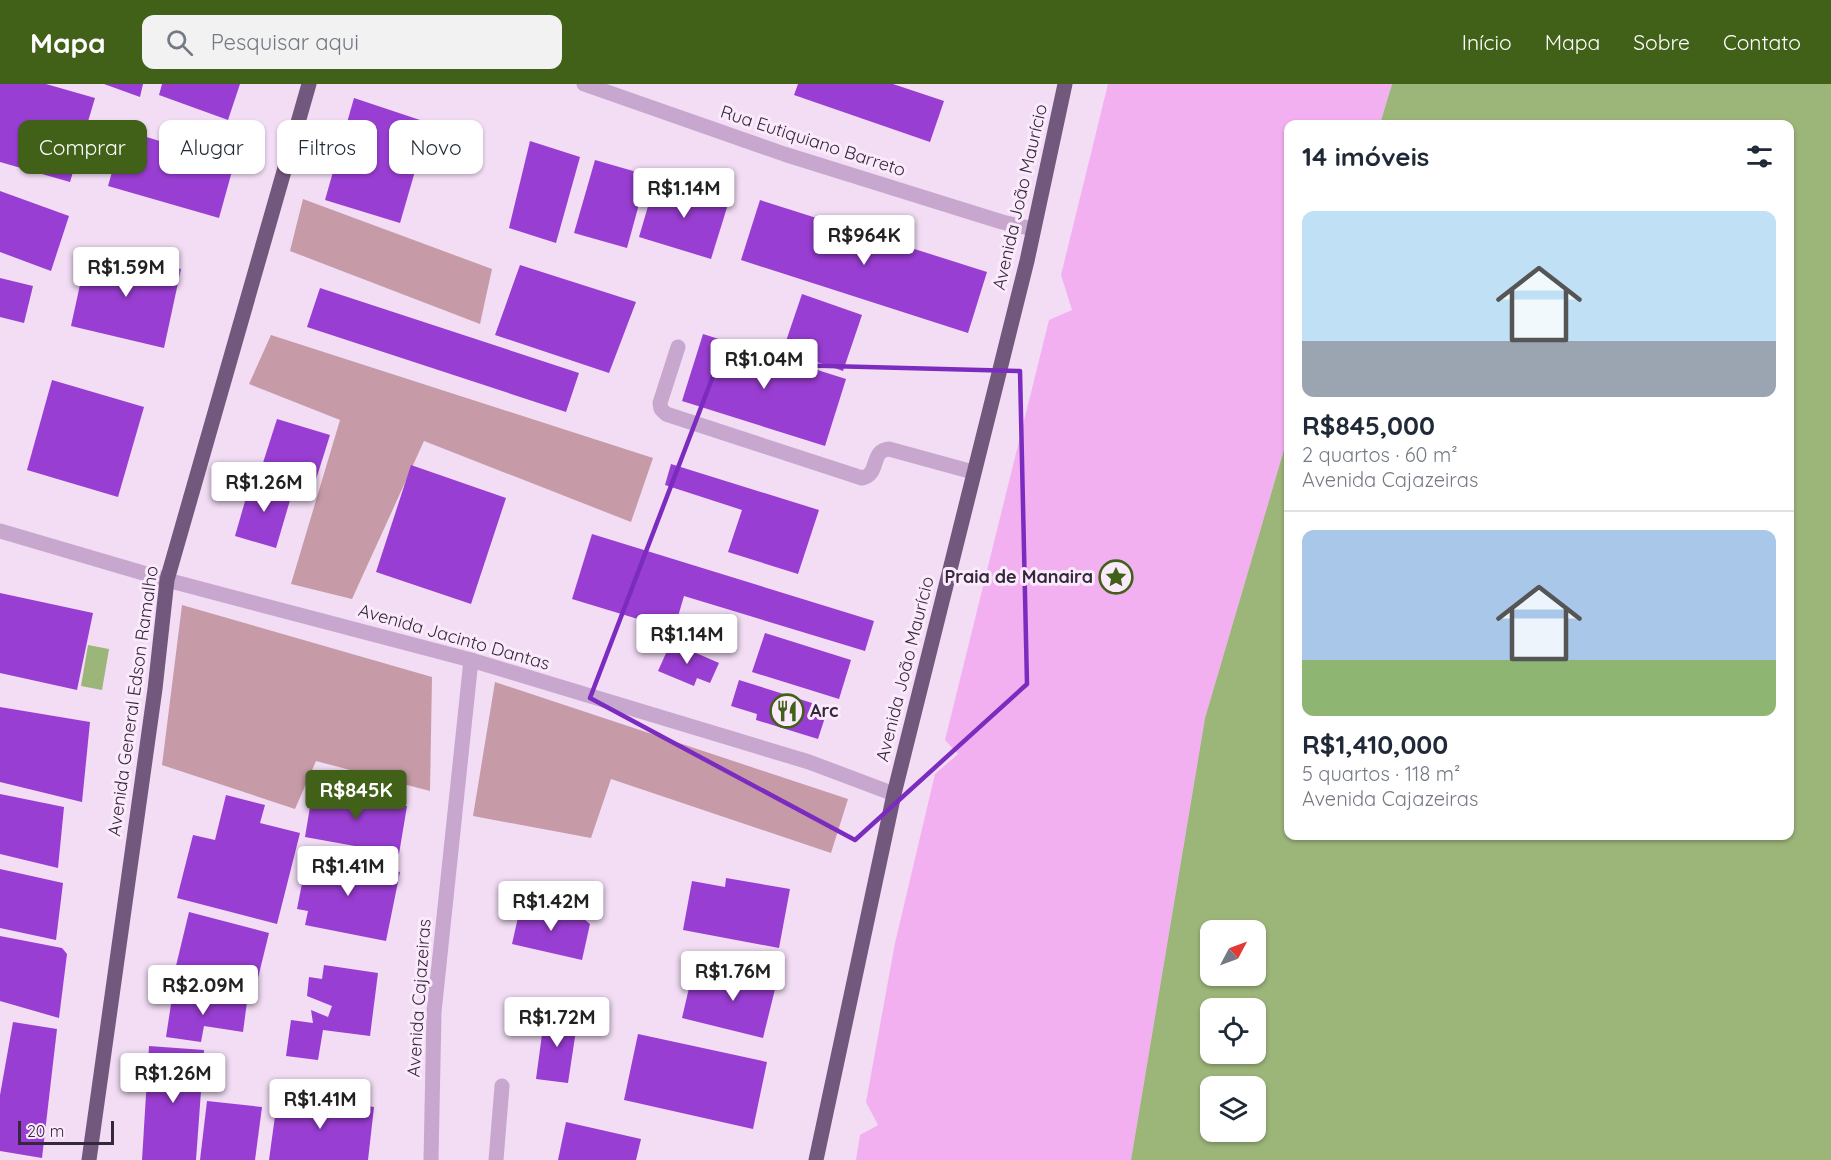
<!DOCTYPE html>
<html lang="pt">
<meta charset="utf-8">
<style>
:root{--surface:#fff;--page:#f2f2f3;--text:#1f2937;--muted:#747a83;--line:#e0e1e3;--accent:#416119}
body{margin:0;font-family:Quicksand,sans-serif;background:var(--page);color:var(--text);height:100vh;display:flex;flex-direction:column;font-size:22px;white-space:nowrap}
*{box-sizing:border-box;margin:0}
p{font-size:20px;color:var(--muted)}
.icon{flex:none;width:33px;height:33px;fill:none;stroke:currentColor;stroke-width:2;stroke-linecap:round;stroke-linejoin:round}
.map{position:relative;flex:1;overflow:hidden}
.drawer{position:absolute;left:1284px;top:36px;width:510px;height:720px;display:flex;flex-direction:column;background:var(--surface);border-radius:12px;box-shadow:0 2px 4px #0004}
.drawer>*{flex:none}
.guide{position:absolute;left:18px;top:36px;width:570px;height:54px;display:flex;gap:12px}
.needle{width:39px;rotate:49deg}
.controls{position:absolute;left:1200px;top:836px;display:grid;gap:12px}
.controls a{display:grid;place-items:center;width:66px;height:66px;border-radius:12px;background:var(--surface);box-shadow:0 2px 4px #0004;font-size:30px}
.scale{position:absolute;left:18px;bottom:15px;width:96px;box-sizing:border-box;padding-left:6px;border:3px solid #35283a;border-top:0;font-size:16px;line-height:21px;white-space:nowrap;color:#35283a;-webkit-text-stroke:4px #faeafc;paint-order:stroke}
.price{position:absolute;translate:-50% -51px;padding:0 14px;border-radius:6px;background:#fff;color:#222;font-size:20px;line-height:39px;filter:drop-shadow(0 2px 3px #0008)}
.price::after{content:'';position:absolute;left:50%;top:36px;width:18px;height:14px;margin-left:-9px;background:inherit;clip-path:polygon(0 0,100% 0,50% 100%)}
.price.current{background:var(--accent);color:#fff}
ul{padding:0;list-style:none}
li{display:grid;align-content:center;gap:12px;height:318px;padding:0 18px}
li+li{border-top:2px solid var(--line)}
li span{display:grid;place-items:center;height:186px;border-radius:12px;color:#555}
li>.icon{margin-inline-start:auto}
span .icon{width:108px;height:108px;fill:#fffc;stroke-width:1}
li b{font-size:26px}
h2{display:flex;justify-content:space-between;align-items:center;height:72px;padding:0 18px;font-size:26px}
.chip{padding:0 21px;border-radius:12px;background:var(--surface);box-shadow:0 2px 4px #0004;font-size:21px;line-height:54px}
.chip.current{background:var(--accent);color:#fff}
header{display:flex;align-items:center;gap:36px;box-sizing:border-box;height:84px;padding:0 30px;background:var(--accent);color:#fff}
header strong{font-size:28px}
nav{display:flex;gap:33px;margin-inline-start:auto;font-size:21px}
.search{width:420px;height:54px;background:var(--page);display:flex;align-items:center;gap:15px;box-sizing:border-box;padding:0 21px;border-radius:12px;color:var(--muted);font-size:22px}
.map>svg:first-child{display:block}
</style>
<header>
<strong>Mapa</strong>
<div class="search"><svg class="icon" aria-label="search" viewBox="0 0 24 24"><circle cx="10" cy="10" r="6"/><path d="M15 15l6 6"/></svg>Pesquisar aqui</div>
<nav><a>Início</a><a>Mapa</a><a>Sobre</a><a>Contato</a></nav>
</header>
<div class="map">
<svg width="1831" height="1076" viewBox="0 0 1831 1076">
<rect width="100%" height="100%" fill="#f2ddf5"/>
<g fill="#c69ba7">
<polygon points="303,115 492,185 480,240 290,167"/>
<polygon points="271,251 653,374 631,438 424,357 352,515 291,500 340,336 249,300"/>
<polygon points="182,521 432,593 430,707 316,677 295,725 162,681"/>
<polygon points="495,598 848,715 831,769 611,695 591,754 473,732"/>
</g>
<polygon fill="#f3b0f1" points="1108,0 1392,0 1380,40 1288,40 1288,352 1205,634 1131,1076 856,1076 860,1051 878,1041 866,1018 895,859 935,690 958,670 945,656 1049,236 1072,226 1061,191"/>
<g fill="#9cb579" fill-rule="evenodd">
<path d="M1392,0h439v1076h-700l74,-442 83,-282v400h502v-712h-410zM1210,846h46v45h-46zM1210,924h46v45h-46zM1210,1002h46v45h-46z"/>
<polygon points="88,561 109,565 102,606 81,602"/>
</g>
<g fill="#993ed2">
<polygon points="0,0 46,0 95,14 70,98 0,78"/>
<polygon points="104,0 143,0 140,13"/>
<polygon points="162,0 240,0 228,36 159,11"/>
<polygon points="798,0 893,0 944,17 930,58 794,11"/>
<polygon points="354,14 429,39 400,139 325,116"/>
<polygon points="124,46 234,80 219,134 108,102"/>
<polygon points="530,57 580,73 556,159 509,144"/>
<polygon points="595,76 647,91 627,164 574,149"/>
<polygon points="656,95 729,117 711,175 639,153"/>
<polygon points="0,107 69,132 51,187 0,168"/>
<polygon points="760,116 987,188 968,249 741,176"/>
<polygon points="88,164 181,185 164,264 71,242"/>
<polygon points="520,181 636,218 609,289 495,251"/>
<polygon points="0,194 33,202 24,239 0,233"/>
<polygon points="320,204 579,289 566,328 307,243"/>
<polygon points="802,210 862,231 843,287 783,266"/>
<polygon points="703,250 846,295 825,362 682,317"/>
<polygon points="52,296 144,323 118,413 27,386"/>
<polygon points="277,335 330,351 314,402 261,385"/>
<polygon points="671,380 819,426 798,490 728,468 742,426 665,401"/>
<polygon points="411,381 506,414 471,520 376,488"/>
<polygon points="252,393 293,406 276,464 235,452"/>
<polygon points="592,450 874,537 865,567 684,512 674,546 572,515"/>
<polygon points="0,509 93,529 77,606 0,589"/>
<polygon points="765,549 851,576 839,615 752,588"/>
<polygon points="671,558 719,579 710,599 697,594 694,602 658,587"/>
<polygon points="739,596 828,624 818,655 756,636 757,630 731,622"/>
<polygon points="0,623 90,638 82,718 0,698"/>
<polygon points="313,705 407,722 399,770 305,753"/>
<polygon points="0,710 64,723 58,784 0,770"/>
<polygon points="226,711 265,721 260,739 300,749 277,840 177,814 193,751 215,756"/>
<polygon points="308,769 400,788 386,857 305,841 308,827 297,825"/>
<polygon points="0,785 63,799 56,856 0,844"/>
<polygon points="726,794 790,805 779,864 683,846 692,797 725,803"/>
<polygon points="521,820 584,835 590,840 582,876 512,860"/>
<polygon points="189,828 269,849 255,906 175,886"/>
<polygon points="0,852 62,864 67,870 59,934 0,917"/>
<polygon points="324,881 378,889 370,952 323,946 318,976 286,972 291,936 313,939 311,926 328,933 332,922 307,912 309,893 322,895"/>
<polygon points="737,882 778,893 763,954 682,934 692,891 733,901"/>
<polygon points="173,907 247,918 243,948 204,942 201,958 166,953"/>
<polygon points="545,928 578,933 568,999 536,995"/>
<polygon points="13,938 57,945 42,1074 0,1067 0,1011"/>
<polygon points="638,950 767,978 753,1045 624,1016"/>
<polygon points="149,962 204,966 196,1076 142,1076"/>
<polygon points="278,1010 374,1023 368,1076 269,1076"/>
<polygon points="207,1017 262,1023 255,1076 200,1076"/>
<polygon points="566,1038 641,1055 636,1076 558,1076"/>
</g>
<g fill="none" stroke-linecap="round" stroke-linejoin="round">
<g stroke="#c8a7cf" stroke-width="15">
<polyline points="584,0 784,70 1002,138 1033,145"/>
<path d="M678,263l-18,56 1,6 5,5 196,64c18,-3 8,-28 27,-29l84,23"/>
<polyline points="0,447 167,496 471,576 809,678 894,710"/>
<polyline points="431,1076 434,928 471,576"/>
<polyline points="496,1076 502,1002"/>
</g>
<g stroke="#73587e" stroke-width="15">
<polyline points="89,1076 155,605 167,496 309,0"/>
<polyline points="816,1076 894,710 1027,177 1065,0"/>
</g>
</g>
<path fill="none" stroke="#7b2cbf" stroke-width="4.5" stroke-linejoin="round" d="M718,279l302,8 7,313 -172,156 -265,-142z"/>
<defs>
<g id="sight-ring" transform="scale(1.725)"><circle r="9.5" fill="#faeafc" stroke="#416119" stroke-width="1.5"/><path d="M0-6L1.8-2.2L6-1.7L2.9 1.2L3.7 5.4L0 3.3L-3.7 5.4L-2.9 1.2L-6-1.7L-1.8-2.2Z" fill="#416119"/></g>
<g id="restaurant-ring" transform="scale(1.725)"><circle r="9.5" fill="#faeafc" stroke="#416119" stroke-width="1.5"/><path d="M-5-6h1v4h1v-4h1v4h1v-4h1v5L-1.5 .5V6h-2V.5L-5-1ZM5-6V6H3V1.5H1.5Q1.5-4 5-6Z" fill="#416119"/></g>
</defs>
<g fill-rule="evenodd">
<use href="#sight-ring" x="1116" y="493"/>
<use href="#restaurant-ring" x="787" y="627"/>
</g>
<g text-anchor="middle" stroke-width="6" stroke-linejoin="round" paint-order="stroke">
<g font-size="18" fill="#35283a" stroke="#faeafc">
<text transform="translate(813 57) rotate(18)" y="6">Rua Eutiquiano Barreto</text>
<text transform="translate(1020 113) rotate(-77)" y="6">Avenida João Maurício</text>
<text transform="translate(454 553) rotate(16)" y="6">Avenida Jacinto Dantas</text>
<text transform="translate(905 585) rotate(-76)" y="6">Avenida João Maurício</text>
<text transform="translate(133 617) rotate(-82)" y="6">Avenida General Edson Ramalho</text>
<text transform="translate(419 914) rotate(-86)" y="6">Avenida Cajazeiras</text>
</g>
<g font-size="18" font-weight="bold" fill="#35283a" stroke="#faeafc" text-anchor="end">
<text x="1093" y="499">Praia de Manaira</text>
<text x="810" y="633" text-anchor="start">Arc</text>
</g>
</g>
</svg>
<div class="controls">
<a><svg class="needle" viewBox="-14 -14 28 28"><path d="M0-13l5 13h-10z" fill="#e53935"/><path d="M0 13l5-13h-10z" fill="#747a83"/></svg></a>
<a><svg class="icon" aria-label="locate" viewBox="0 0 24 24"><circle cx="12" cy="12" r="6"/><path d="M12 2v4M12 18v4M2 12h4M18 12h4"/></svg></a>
<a><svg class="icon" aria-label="layers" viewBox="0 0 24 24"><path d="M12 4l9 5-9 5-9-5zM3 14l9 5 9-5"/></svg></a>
</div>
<div class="scale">20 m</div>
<b class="price" style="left:684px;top:135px">R$1.14M</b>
<b class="price" style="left:864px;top:182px">R$964K</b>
<b class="price" style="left:126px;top:214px">R$1.59M</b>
<b class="price" style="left:764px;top:306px">R$1.04M</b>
<b class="price" style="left:264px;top:429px">R$1.26M</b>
<b class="price" style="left:687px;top:581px">R$1.14M</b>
<b class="price current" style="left:356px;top:737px">R$845K</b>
<b class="price" style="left:348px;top:813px">R$1.41M</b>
<b class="price" style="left:551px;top:848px">R$1.42M</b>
<b class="price" style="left:733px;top:918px">R$1.76M</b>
<b class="price" style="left:203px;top:932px">R$2.09M</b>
<b class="price" style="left:557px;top:964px">R$1.72M</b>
<b class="price" style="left:173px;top:1020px">R$1.26M</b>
<b class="price" style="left:320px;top:1046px">R$1.41M</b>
<div class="guide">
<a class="chip current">Comprar</a>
<a class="chip">Alugar</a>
<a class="chip">Filtros</a>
<a class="chip">Novo</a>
</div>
<section class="drawer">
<h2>14 imóveis<svg class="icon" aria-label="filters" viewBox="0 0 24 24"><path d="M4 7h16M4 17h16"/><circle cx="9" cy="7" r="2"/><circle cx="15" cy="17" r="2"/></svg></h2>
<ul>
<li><span style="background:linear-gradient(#bfe0f5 70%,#9aa5b1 0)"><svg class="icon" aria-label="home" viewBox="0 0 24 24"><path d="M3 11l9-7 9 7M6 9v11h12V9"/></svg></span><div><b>R$845,000</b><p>2 quartos · 60 m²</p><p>Avenida Cajazeiras</p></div></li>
<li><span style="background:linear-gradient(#a9c7e8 70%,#8fb573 0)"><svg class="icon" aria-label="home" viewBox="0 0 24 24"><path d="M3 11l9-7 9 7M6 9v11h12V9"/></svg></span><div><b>R$1,410,000</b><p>5 quartos · 118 m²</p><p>Avenida Cajazeiras</p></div></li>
</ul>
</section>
</div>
